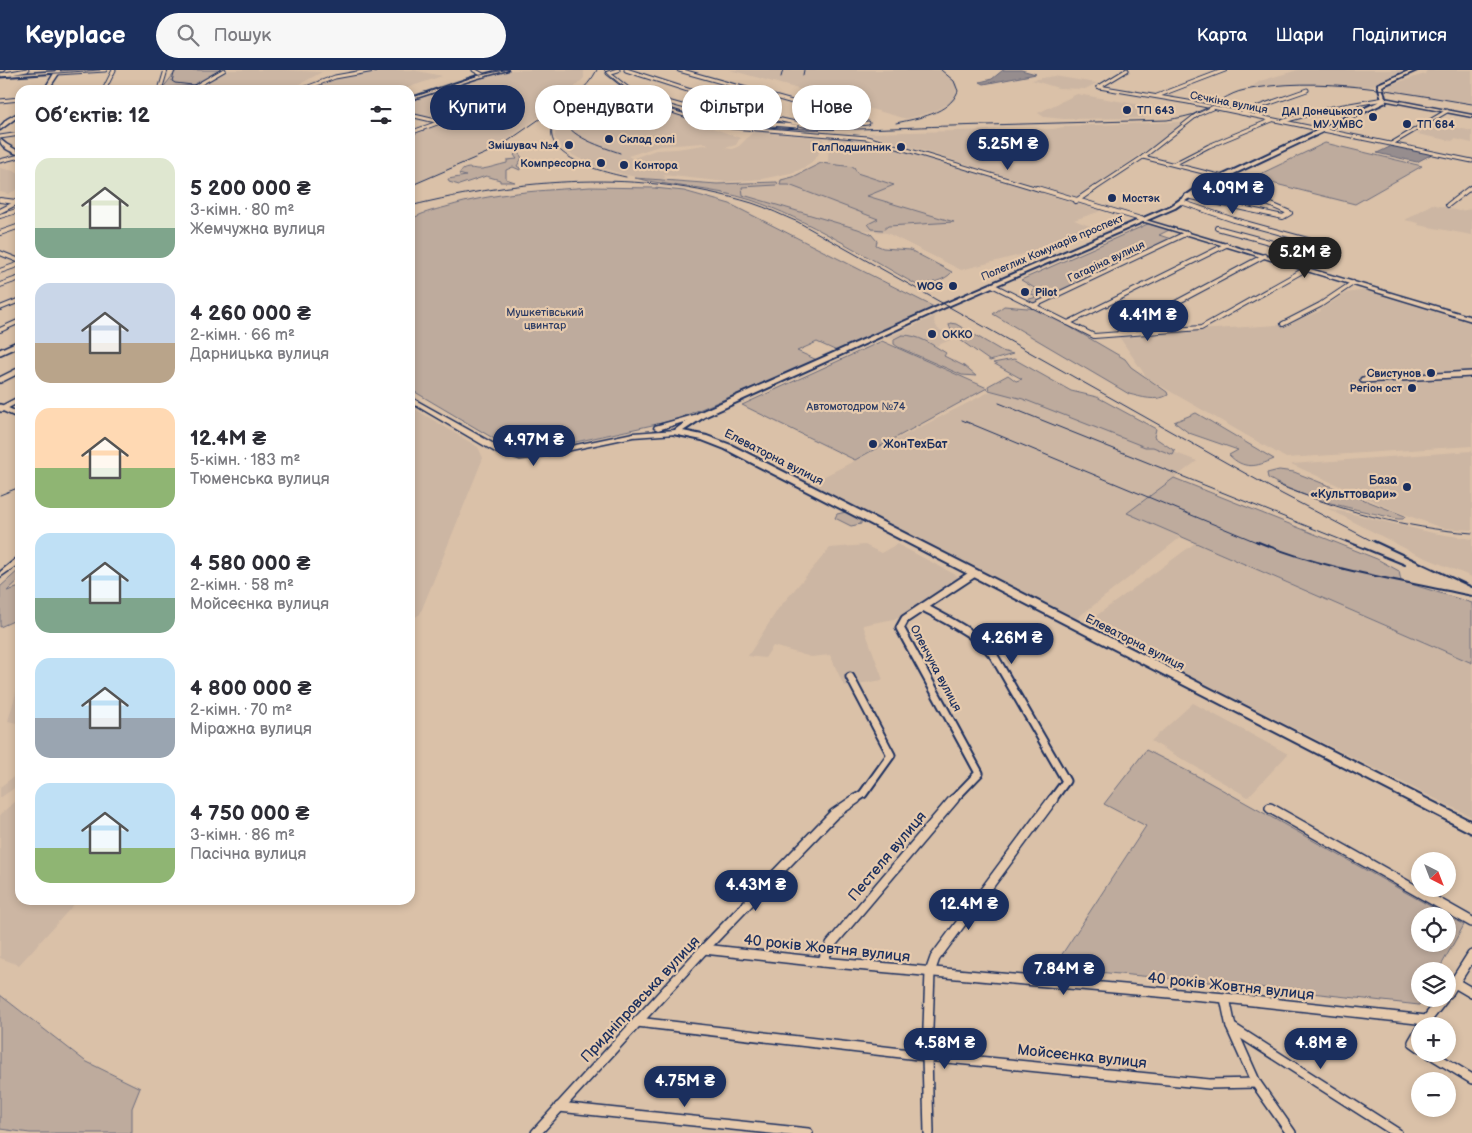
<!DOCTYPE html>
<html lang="uk">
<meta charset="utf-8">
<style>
:root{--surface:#fff;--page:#f7f7f7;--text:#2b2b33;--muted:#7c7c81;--accent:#1b2f5e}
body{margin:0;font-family:"Balsamiq Sans",sans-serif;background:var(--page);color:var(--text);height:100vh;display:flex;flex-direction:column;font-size:19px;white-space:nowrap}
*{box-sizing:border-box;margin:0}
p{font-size:16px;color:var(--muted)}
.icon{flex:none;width:28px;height:28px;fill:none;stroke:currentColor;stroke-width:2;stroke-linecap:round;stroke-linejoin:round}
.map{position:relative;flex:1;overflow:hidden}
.side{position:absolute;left:15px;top:15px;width:400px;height:820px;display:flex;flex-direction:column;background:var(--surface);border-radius:15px;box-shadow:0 2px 8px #0003}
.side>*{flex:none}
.banner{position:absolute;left:430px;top:15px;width:475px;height:45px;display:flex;gap:10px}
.needle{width:32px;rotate:138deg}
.buttons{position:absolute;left:1411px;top:782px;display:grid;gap:10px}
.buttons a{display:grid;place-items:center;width:45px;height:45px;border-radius:50%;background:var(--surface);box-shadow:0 2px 8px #0003;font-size:25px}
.price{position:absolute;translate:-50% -42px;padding:0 11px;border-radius:18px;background:var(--accent);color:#fff;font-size:16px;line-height:32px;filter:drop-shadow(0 1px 2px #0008)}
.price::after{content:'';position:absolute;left:50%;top:30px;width:15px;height:11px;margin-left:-8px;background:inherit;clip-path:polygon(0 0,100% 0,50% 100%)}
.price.on{background:#222;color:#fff}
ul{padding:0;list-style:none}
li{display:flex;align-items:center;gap:15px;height:125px;padding:0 20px}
li span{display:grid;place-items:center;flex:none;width:140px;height:100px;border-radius:15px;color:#555}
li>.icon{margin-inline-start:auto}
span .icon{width:60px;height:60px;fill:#fffc;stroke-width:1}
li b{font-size:21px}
h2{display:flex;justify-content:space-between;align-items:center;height:60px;padding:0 20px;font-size:21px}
.chip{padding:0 18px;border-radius:22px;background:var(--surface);box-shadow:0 2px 8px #0003;font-size:18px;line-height:45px}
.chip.on{background:var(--accent);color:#fff}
header{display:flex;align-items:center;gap:30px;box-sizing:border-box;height:70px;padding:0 25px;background:var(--accent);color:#fff}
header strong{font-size:24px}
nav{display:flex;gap:28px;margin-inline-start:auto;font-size:18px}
.search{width:350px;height:45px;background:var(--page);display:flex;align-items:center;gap:12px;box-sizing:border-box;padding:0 18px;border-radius:28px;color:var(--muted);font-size:19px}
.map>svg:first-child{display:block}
</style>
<header>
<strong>Keyplace</strong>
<div class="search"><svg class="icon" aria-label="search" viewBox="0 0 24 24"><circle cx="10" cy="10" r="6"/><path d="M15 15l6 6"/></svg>Пошук</div>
<nav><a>Карта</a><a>Шари</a><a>Поділитися</a></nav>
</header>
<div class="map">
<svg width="1472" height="1063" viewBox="0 0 1472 1063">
<rect width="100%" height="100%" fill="#dac1a8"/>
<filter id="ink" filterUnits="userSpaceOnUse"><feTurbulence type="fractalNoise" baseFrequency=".02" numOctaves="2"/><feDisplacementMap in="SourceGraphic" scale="10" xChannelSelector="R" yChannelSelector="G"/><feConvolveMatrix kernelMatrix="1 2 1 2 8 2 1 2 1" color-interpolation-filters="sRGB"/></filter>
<g filter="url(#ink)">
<g fill="#ccb6a3" fill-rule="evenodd">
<polygon points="229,0 283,0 322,2 291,19 255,17 251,19 201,16"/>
<polygon points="380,0 413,0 442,6 401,20 309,20 340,8"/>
<polygon points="512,0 584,0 584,8 557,34 505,71 472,89 410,116 410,64 444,51 410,44 410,30"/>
<polygon points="730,0 941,0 957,14 955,30 935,41 907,49"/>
<polygon points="1298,0 1412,0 1410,2 1365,18 1297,14 1250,18 1260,11"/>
<polygon points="1427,0 1472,0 1472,33 1390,21 1389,15 1425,4"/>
<polygon points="1054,6 1090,12 1097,13 1085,19 1058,18 1032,10"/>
<path d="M620,24l120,44 -4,7 -11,3 8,1 6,-3 15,-15 70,7 -6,17 -9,10 -14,7 -33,7 -35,3 -64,-7 3,2 -7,4 -33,-6 -34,-10 -27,-14 -11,-14 4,-14 13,-17zM704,73l7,3 -8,-1 -26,4 -21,1 -22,8 10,7 -16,-9 31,-10z"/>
<polygon points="1077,24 1159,38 1143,48 1064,49 1044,47 1038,43"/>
<polygon points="1178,52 1186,53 1077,128 865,63 1053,59 1069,56"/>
<polygon points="1435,53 1472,61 1472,73 1455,69 1452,71 1417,64"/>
<polygon points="829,66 863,68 1101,141 1074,150 1092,157 1024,184 961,200 887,163 858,159 740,124 736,114 775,112 801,106 828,94"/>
<polygon points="0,98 18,102 20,105 20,118 8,124 0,122"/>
<polygon points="1432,134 1459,141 1472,139 1472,165 1418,155 1419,153 1405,150"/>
<polygon points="1366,220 1472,252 1472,302 1461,303 1472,312 1472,376 1286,388 1147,308 1118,265 1292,254 1297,250 1321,241 1320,240 1346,223"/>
<polygon points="935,246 934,252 938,259 955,268 936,276 925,272 900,267 887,268"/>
<polygon points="998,320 1010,320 1197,391 1128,443 1181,467 1072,552 820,421 816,416 816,413 819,409 989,322"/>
<polygon points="410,336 478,377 483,388 420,544 410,551"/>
<polygon points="1472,381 1472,460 1442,458 1393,440 1291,394"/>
<polygon points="1327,438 1433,463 1472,469 1472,507 1414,483"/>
<polygon points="1195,473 1472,593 1472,747 1085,554"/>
<polygon points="897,474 956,505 960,509 909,546 863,555 883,610 844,616 830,585 811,587 773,576 765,588 748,586 778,539 830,478 865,475 881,483"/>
<polygon points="20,609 20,654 8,651"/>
<polygon points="1193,633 1288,684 1248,727 1151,671"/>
<polygon points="20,702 20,714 0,728 0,717"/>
<polygon points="20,728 20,830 78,830 19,895 0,888 0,744"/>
</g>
<g fill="#beab9d" stroke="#6c6d7e" fill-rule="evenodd">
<polygon points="177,0 222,0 191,17 162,19"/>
<polygon points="1325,73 1422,96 1355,134 1252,108"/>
<path d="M518,82l4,6 -5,8 3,2v2l-7,-3 -7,3v9l9,3h-15v-2l-14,-4 -27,9 -10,-3 -1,-3 18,-3 -7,-2c7,-10 14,-4 23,-5 8,-1 16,-4 25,-6v-3l10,-1 -3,-4z"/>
<polygon points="821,93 854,97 857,103 894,115 867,126 954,152 888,156 883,160 872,159 868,154 878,149 789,115 780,115 781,110 793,107"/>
<path d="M635,108l82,6 60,-2 1,2 -2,1 -34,2 1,8 115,34 13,5 6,7 -1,4 7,3 27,2 42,22c-7,9 -24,12 -35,13 -52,-29 -110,-66 -166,-85 -38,-12 -78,-13 -116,-22z"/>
<path d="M590,117l64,1 30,3 46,13 206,104 -99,43 -20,-9 -20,9 20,9 -142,60 -140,31h-15l-12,-4 -98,-58v-169c11,-7 24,-10 36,-13 49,-15 94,-16 144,-20z"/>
<polygon points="1150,153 1171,159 1159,165 1171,169 1035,234 1026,230 1037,227 1030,223 1036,219 1021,210"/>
<path d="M1004,236l35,3 86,50 6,8 36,25 1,3c-12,7 -27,2 -39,-1l-136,-80z"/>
<polygon points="950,253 956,254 1002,281 1013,284 990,291 953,265 949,255"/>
<path d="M902,265c17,0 29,9 44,18l-2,3 20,10 12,10 -14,-1 -64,-28 -4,-3v-5z"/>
<polygon points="882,271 987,318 855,390 742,335"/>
<polygon points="1014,289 1071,321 1097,327 1156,359 1154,367 1175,381 1173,385 1153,377 1145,377 1023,329 989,320 988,316 1008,305 1016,311 1022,309 993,293"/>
<path d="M1196,343l78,46c-18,8 -30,11 -45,-4l9,-5 -49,-17 -15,-11z"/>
<path d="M1279,400l15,2 111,44 -2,3h-5c-42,-10 -94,-19 -130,-41l-1,-5z"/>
<polygon points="1174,408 1377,489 1399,501 1401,511 1472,533 1472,593 1127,443"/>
<polygon points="846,442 861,450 861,454 851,456 835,448 837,444"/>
<polygon points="20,499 20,509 7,521 20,517 20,548 0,557 0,517"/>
<path d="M1146,680l57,29 261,146 -26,46h-18v28h2l-3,6 -189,-21 -177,-16 93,-142 -42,-22zM1420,846h28v28h-28z"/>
<polygon points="0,925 85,991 140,1018 132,1038 132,1063 30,1063 0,1059"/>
</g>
<g fill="#968d8e" stroke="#65677b">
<polygon points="1003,0 1021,0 1036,4 984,14 980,12 992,9"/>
<polygon points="1394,75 1432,84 1417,92 1377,83"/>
</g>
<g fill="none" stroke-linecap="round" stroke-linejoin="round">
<g stroke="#1b2f5e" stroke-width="5">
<g id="minor-far4">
<polyline points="0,0 3,0"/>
<polyline points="474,0 483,5"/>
<polyline points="618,0 608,3 632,22 707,43 758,53 796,56"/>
<polyline points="626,0 777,49 809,56 832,57 868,53"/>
<polyline points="679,0 863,52"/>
<polyline points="57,3 105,0"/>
<polyline points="0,5 27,0"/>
<polyline points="1099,17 1188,32 1472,91"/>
<polyline points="1099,17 1127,0"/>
<polyline points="104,20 114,0"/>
<polyline points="160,20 166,0"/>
<polyline points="163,20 191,18"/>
<polyline points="189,20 224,0"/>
<polyline points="301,20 335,7 374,0"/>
<polyline points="1157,26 1225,0"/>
<polyline points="0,31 20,29"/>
<polyline points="645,32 703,51 732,57 867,68 1041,120"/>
<polyline points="1242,43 1307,20"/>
<polyline points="410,45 440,52 410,63"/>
<polyline points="1284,51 1327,39 1384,29"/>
<polyline points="0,67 20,64"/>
<polyline points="1391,74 1447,41"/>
<polyline points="1143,87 1223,107"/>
<polyline points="0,91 20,86"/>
<polyline points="1174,94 1209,76 1272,50"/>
<polyline points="1202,117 1214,120"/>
<polyline points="1093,120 1143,87 1198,44 1212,38"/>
<polyline points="1469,120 1472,117"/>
</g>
</g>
<g stroke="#1b2f5e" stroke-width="6">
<g id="minor-far3">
<polyline points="1037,118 1144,150"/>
<polyline points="1187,126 1283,147 1290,143 1262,131 1208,118"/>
<polyline points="0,130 16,132"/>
<polyline points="1076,131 1095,118"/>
<polyline points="1181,132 1234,150 1311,171 1314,184 1320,188 1303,198"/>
<polyline points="1448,135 1470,118"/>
<polyline points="0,141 20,131"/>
<polyline points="0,146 20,140"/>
<polyline points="1217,158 1314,184"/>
<polyline points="0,163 20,156"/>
<polyline points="0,183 20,191"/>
<polyline points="0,201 20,194"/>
<polyline points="0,215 20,208"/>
<polyline points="992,215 1094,266 1201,258 1306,199"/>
<polyline points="1033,236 1187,163"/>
<polyline points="0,238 20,230"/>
<polyline points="1068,253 1226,175"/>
<polyline points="1283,254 1320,235 1353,213"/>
<polyline points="0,260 20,251"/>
<polyline points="1119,263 1264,186"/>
</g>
</g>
<g stroke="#1b2f5e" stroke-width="8">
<g id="minor-far2">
<polyline points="0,282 20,273"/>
<polyline points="0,310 20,300"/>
<polyline points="1363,310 1472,304"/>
<polyline points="0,337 20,346"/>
<polyline points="1,339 20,329"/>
</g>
</g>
<g stroke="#1b2f5e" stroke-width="11">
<g id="minor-far1">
<path d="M925,538c25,14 51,25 69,48l72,125 -14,19"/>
<polyline points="850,607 891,685 863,724 854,730"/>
<polyline points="953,730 979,703 900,558 905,549 973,504"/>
</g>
</g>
<g stroke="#1b2f5e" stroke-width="12">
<g id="minor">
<polyline points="1270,738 1472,852"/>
<polyline points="704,879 822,892 1225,928 1426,950"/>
<polyline points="822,892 831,874 954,729"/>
<polyline points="1455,913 1472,923"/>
<polyline points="1448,923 1472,885"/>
<polyline points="1225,928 1231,957 1256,1013 1291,1063"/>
<polyline points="637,952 927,986 1209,1014 1256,1013"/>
<polyline points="1422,956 1443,929"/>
<polyline points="1231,957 1397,1063"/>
<polyline points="1420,960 1413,972 1420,977"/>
<polyline points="1431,984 1472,1009"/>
<polyline points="559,1037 808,1063"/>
<polyline points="536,1063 704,879 834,744 856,729"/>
<polyline points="929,1063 927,986 930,902 935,888 1053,729"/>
</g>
</g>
<g stroke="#1b2f5e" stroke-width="3">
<g id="tertiary">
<polygon points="59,1 58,3 0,7 0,5"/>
<polygon points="1384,28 1472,45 1472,47 1383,30"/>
<polygon points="1142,149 1472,247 1472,251 1142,151"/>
<polygon points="17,488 20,488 20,493 0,507 0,502"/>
</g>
</g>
<g stroke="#1b2f5e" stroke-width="3">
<g id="secondary">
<polygon points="56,0 60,0 60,2 48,20 44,20"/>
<polygon points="501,0 508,0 478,8 410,30 410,28 476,6"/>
<polygon points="20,42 20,45 0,60 0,57 7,49"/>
<path d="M0,69l6,5 14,8v3c-8,-3 -20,-7 -20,-16z"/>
<polygon points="410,327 503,379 520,385 533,384 633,363 676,360 680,362 676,364 633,367 533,388 520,389 497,383 410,332"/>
<polygon points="701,343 703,344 703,346 658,360 654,358 655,356"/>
</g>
</g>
<g stroke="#1b2f5e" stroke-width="4">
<polygon id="primary" points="1411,0 1417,0 1382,16 1386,32 1204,118 1175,138 948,236 704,347 683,361 707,366 731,375 1472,752 1472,763 725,379 702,370 673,364 672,362 698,343 944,234 1171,136 1200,116 1382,30 1378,14"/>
</g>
<use href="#minor-far4" stroke="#e6caad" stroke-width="3"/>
<use href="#minor-far3" stroke="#e6caad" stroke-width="4"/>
<use href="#minor-far2" stroke="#e6caad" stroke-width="5"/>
<use href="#minor-far1" stroke="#e6caad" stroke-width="7"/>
<use href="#minor" stroke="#e6caad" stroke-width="9"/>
<use href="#tertiary" fill="#e6caad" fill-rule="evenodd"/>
<use href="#secondary" fill="#e6caad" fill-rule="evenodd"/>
<use href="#primary" fill="#e6caad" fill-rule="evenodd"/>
<g stroke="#1b2f5e" stroke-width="1">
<polyline points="175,0 172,11 175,13 236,20"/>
<polyline points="0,7 100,0"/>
<polyline points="410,28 476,6 504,0"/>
</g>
<g stroke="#1b2f5e" stroke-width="1">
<path d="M597,0c-10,20 -31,31 -42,51 -19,35 48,51 71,56"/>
<path d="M604,0c74,76 249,58 347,56 72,-2 144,-4 216,-6 11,-2 23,-4 33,-8 16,-7 28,-19 45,-22 74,-15 153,2 227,14"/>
<polyline points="803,5 804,0"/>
<polyline points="781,7 783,0"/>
<path d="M570,37c-2,3 -5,7 -5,11 0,18 41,30 55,35"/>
<path d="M896,53c22,-5 53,-9 62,-32l-4,-10 -13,-11"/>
<polyline points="410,116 498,78 567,30"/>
<path d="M410,136c113,-28 229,-37 342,-3 16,5 31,13 46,19l484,272 94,49"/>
<polyline points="999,333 1349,473"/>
<polyline points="962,350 1259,473"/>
<path d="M1276,414c63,26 128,44 196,49"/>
<polyline points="0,425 20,417"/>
</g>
<g stroke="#1b2f5e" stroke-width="2">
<path d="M1256,471c69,29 144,39 216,55"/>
<polyline points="1346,471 1405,495"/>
<polyline points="1374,471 1472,517"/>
</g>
</g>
</g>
<g fill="#1b2f5e" stroke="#e6caad" stroke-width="2">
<circle cx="1127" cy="40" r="5"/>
<circle cx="1373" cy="47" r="5"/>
<circle cx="1407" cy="54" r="5"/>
<circle cx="609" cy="69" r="5"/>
<circle cx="569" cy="75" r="5"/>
<circle cx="901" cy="77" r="5"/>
<circle cx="601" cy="93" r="5"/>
<circle cx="624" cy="95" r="5"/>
<circle cx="1112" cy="128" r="5"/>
<circle cx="953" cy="216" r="5"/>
<circle cx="1025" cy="222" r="5"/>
<circle cx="932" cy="264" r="5"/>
<circle cx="1431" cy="303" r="5"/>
<circle cx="1412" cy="318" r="5"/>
<circle cx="873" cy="374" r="5"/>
<circle cx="1407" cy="417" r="5"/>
</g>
<g text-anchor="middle" stroke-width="4.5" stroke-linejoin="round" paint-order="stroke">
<g font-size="11" fill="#1b2f5e" stroke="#e6caad">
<text transform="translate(1229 32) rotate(11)" y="4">Сєчкіна вулиця</text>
<text transform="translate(1052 177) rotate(-23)" y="4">Полеглих Комунарів проспект</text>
<text transform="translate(1106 191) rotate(-25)" y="4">Гагаріна вулиця</text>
</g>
<g font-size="11" font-weight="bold" fill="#1b2f5e" stroke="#e6caad" text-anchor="start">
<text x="1137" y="44">ТП 643</text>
<text x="1363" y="45" text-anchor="end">ДАІ Донецького<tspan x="1363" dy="13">МУ УМВС</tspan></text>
<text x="1417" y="58">ТП 684</text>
<text x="619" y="73">Склад солі</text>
<text x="559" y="79" text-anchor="end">Змішувач №4</text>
<text x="891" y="81" text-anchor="end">ГалПодшипник</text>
<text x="591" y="97" text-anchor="end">Компресорна</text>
<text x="634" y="99">Контора</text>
<text x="1122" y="132">Мостэк</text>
<text x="943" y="220" text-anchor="end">WOG</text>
<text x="1035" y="226">Pilot</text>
<text x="942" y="268">ОККО</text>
<text x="1421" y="307" text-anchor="end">Свистунов</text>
<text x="1402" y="322" text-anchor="end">Регіон ост</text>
</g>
<g font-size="11" fill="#2b3b64" stroke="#e6caad">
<text x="545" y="246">Мушкетівський<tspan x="545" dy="13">цвинтар</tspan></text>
<text x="856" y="340">Автомотодром №74</text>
</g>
<g font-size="12" font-weight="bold" fill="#1b2f5e" stroke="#e6caad" text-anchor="start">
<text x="883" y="378">ЖонТехБат</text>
<text x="1397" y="414" text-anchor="end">База<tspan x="1397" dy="14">«Культтовари»</tspan></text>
</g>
<g font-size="12" fill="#1b2f5e" stroke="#e6caad">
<text transform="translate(774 387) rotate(27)" y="4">Елеваторна вулиця</text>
<text transform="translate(1135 572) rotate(27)" y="4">Елеваторна вулиця</text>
<text transform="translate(936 598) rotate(62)" y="4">Оленчука вулиця</text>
</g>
<g font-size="15" fill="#1b2f5e" stroke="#e6caad">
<text transform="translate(887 786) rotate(-50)" y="5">Пестеля вулиця</text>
<text transform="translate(827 878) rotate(6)" y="5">40 років Жовтня вулиця</text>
<text transform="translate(1231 916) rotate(6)" y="5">40 років Жовтня вулиця</text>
<text transform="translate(640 929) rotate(-47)" y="5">Придніпровська вулиця</text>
<text transform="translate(1082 986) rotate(6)" y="5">Мойсеєнка вулиця</text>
</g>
</g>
</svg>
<div class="buttons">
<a><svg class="needle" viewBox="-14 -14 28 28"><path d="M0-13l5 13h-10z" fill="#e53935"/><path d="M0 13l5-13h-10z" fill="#7c7c81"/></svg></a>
<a><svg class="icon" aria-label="locate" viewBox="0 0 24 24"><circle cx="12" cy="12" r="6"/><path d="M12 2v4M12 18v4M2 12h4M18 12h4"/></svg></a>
<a><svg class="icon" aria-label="layers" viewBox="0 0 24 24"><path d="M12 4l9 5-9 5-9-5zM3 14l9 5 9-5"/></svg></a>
<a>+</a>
<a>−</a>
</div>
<b class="price" style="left:1008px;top:101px">5.25M ₴</b>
<b class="price" style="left:1233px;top:145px">4.09M ₴</b>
<b class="price on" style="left:1305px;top:209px">5.2M ₴</b>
<b class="price" style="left:1148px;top:272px">4.41M ₴</b>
<b class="price" style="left:534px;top:397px">4.97M ₴</b>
<b class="price" style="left:1012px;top:595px">4.26M ₴</b>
<b class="price" style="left:756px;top:842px">4.43M ₴</b>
<b class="price" style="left:969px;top:861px">12.4M ₴</b>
<b class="price" style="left:1064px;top:926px">7.84M ₴</b>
<b class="price" style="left:945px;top:1000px">4.58M ₴</b>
<b class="price" style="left:1321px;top:1000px">4.8M ₴</b>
<b class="price" style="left:685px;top:1038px">4.75M ₴</b>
<div class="banner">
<a class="chip on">Купити</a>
<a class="chip">Орендувати</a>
<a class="chip">Фільтри</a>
<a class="chip">Нове</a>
</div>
<section class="side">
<h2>Об’єктів: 12<svg class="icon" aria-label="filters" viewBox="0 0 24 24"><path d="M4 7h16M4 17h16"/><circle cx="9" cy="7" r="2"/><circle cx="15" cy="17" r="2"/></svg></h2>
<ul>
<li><span style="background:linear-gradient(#dfe7d0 70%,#7fa58c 0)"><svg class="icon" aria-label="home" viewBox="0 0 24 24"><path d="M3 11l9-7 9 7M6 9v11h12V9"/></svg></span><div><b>5 200 000 ₴</b><p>3-кімн. · 80 m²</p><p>Жемчужна вулиця</p></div></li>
<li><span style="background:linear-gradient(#c9d6e8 60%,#b9a48a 0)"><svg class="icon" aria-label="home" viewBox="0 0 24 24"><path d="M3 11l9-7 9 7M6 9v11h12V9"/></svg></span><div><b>4 260 000 ₴</b><p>2-кімн. · 66 m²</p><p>Дарницька вулиця</p></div></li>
<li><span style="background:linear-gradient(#ffd9b3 60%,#8fb573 0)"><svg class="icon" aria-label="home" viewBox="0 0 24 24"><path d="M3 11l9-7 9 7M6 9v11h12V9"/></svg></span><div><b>12.4M ₴</b><p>5-кімн. · 183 m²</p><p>Тюменська вулиця</p></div></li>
<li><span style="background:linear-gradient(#bfe0f5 65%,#7fa58c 0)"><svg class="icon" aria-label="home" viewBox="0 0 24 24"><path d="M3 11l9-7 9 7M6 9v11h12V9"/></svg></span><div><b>4 580 000 ₴</b><p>2-кімн. · 58 m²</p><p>Мойсеєнка вулиця</p></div></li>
<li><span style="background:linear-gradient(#bfe0f5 60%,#9aa5b1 0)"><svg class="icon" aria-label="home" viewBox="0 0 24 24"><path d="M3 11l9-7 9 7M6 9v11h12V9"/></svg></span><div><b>4 800 000 ₴</b><p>2-кімн. · 70 m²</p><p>Міражна вулиця</p></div></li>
<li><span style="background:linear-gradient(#bfe0f5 65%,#8fb573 0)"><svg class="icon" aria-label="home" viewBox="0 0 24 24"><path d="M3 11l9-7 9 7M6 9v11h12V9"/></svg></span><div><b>4 750 000 ₴</b><p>3-кімн. · 86 m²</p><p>Пасічна вулиця</p></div></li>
</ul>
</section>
</div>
